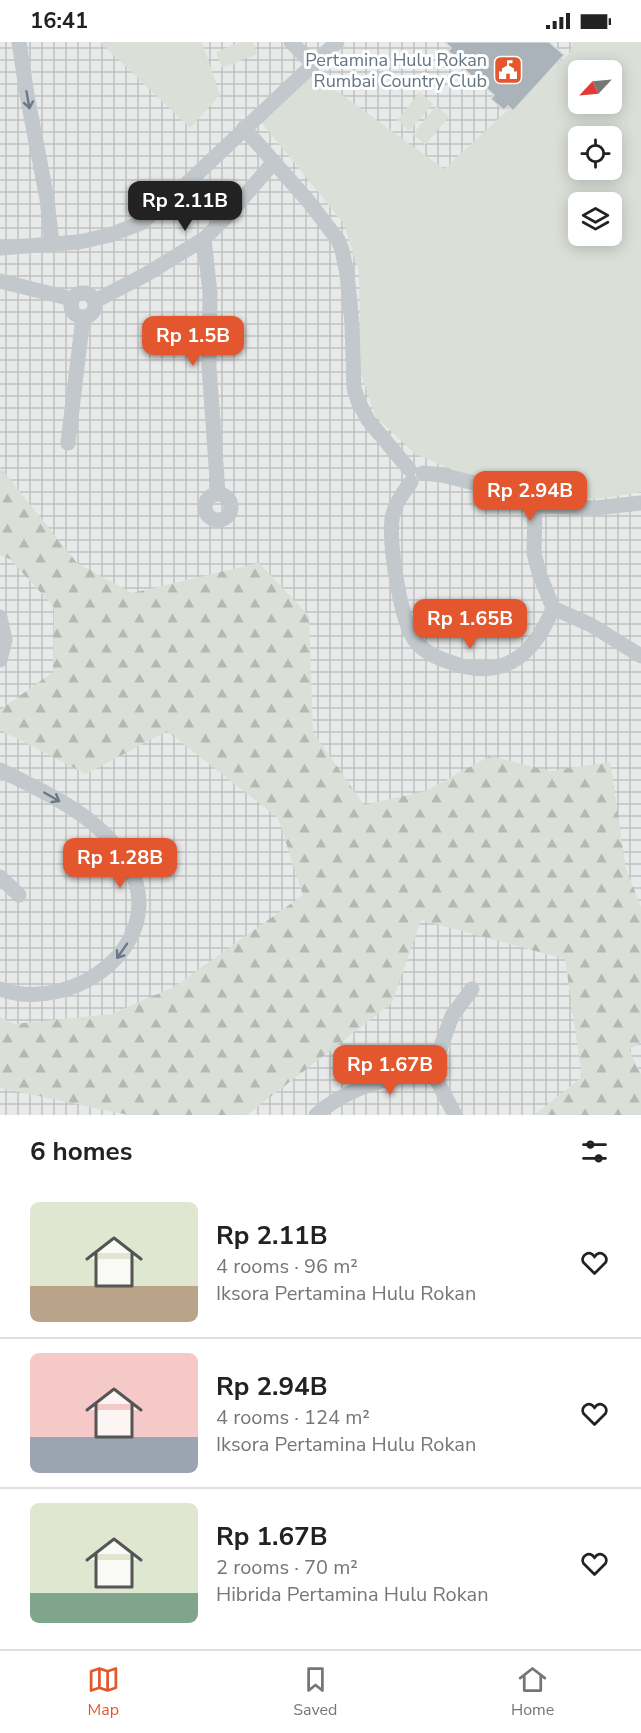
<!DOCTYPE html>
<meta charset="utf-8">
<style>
:root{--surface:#fff;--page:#f2f2f2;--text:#222;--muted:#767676;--line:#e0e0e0;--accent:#e4572e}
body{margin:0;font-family:"Nunito Sans",sans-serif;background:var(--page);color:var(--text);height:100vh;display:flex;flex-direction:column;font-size:22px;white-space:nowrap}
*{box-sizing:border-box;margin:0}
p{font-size:20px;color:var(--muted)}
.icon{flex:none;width:33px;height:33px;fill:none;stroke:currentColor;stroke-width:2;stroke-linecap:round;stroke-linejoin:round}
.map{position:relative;height:1073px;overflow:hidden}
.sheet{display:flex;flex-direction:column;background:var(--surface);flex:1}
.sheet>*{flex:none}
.needle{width:39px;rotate:244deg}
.buttons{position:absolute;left:568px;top:18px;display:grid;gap:12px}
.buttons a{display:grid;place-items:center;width:54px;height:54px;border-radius:9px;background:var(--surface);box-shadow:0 3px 15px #0003;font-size:30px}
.price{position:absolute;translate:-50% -51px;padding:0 14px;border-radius:12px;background:var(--accent);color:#fff;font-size:20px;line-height:39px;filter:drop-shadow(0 2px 3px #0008)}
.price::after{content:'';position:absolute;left:50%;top:36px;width:18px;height:14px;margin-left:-9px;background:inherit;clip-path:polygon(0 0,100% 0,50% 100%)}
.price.on{background:#222;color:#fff}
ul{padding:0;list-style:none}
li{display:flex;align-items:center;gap:18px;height:150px;padding:0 30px}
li+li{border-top:2px solid var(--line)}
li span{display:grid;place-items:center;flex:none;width:168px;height:120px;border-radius:9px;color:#555}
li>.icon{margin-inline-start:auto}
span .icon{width:72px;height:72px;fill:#fffc;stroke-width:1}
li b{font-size:26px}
h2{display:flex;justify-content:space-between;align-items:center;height:72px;padding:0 30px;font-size:26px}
.status{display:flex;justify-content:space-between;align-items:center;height:42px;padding:0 30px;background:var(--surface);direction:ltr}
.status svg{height:16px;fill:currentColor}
.tab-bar{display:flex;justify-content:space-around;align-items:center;height:84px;border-top:2px solid var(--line);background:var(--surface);font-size:16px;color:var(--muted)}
.tab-bar a{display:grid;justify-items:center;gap:3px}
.tab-bar .on{color:var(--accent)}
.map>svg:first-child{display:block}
</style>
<div class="status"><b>16:41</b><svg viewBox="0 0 49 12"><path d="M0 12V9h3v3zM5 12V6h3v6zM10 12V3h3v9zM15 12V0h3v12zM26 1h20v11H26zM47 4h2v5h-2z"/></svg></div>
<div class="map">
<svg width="641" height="1073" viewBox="0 0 641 1073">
<defs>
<pattern id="industrial-grid" width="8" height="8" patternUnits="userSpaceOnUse" patternTransform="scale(1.5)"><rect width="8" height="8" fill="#e8e9e9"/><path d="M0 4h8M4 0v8" fill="none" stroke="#c0c1c2"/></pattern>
<pattern id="forest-firs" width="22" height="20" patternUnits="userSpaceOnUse" patternTransform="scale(1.5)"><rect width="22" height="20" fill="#dadfd7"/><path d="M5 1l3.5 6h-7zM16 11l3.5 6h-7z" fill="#b4b9b4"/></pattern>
</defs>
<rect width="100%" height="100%" fill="#fafaf8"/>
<path fill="url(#industrial-grid)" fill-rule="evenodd" d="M0,0h641v1073h-641zM579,28h33v34h-33zM579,94h33v34h-33zM579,160h33v34h-33z"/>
<g fill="#dadfd7" fill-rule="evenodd">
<polygon points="100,0 202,0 220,53 190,86"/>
<polygon points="240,0 253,0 257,12 222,26 216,10"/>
<path d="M573,0h68v450l-43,7 -66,-5 -54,-14 -63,-26 -39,-37 -15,-43 -2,-102 -15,-48 -86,-106 51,-47 135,98 125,-115zM579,28h33v34h-33zM579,94h33v34h-33zM579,160h33v34h-33z"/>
<polygon points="420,50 433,62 409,89 397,78"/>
<polygon points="436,64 449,75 425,103 413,92"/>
</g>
<polygon fill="url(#forest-firs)" points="0,425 77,521 132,551 259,521 309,574 313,690 364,763 426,749 490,714 550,729 610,720 626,827 641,865 641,1000 629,1008 641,1032 641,1073 534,1073 582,1035 565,917 421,878 392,961 247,1073 129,1073 0,1046 0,975 15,982 111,972 174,945 303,853 278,776 167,689 86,732 0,688 0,668 53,630 54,565 10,517 0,513"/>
<polygon fill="#aab3b9" stroke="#dcdcda" stroke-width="1.5" points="445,0 549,0 564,13 513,69 508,64 504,68 491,57 494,53 450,15 453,13 448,9 451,6"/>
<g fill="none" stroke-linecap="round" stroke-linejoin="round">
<g stroke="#c3c8cc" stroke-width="15">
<polyline points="19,0 27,53 47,157 52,202"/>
<polyline points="291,0 313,22"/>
<polyline points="244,86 309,160 338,198 342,208 347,232 352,282 354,346 358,359 368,378 409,427"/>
<polyline points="204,197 210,251 209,325 218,451"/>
<polyline points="0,206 79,200 110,193 141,181 180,148 337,0"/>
<polyline points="0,239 72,257"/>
<circle cx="83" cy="263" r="12"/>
<polyline points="95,259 145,233 204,197 229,172 273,121"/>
<polyline points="68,401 83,275"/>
<polyline points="423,431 442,433 478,442 535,464 596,466 641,461"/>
<path d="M411,440c-8,11 -17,23 -19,37 -3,25 8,99 22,120 7,11 21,18 33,22 54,21 86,-3 106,-53l-14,-35 -5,-20 1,-47"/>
<circle cx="218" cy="465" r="13"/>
<polyline points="553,566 591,583 641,614"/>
<polyline points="0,575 5,598 0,618"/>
<path d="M0,728c46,23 101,46 128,94 44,79 -55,151 -128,125"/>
<polyline points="0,835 19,853"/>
<polyline points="432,1029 452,974 472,947"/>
<path d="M316,1073c31,-28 75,-39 116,-44l23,44"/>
</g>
</g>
<defs><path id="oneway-shaft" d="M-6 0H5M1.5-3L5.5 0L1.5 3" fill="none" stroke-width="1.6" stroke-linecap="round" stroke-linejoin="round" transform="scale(1.5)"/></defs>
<g stroke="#6a7a87">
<use href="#oneway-shaft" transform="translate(28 58) rotate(80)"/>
<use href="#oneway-shaft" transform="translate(52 755) rotate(30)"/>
<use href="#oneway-shaft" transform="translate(122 909) rotate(125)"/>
</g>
<defs>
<g id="civic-square" transform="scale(1.5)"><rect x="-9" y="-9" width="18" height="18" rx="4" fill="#e4572e" stroke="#fff"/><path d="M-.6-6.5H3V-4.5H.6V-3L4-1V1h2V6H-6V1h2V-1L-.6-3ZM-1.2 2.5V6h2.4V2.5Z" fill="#fff"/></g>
</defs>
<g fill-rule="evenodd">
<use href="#civic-square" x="508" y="28"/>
</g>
<g text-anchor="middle" stroke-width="6" stroke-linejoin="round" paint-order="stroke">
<g font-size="18" fill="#657683" stroke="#fff" text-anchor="end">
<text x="487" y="24">Pertamina Hulu Rokan<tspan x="487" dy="21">Rumbai Country Club</tspan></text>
</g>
</g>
</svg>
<div class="buttons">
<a><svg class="needle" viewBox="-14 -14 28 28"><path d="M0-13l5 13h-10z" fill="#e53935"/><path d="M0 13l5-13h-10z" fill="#767676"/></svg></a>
<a><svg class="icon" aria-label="locate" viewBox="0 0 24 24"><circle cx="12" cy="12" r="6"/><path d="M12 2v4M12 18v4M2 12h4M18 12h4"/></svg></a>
<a><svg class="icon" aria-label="layers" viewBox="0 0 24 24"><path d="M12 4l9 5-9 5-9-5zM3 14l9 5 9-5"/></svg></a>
</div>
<b class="price on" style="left:185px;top:190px">Rp 2.11B</b>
<b class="price" style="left:193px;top:325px">Rp 1.5B</b>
<b class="price" style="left:530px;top:480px">Rp 2.94B</b>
<b class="price" style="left:470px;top:608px">Rp 1.65B</b>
<b class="price" style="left:120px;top:847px">Rp 1.28B</b>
<b class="price" style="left:390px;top:1054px">Rp 1.67B</b>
</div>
<section class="sheet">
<h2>6 homes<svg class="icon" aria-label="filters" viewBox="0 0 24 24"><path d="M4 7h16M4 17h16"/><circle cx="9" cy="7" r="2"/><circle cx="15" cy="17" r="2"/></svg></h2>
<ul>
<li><span style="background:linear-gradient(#dfe7d0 70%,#b9a48a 0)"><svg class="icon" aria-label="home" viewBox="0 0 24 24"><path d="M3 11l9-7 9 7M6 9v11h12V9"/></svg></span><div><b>Rp 2.11B</b><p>4 rooms · 96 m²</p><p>Iksora Pertamina Hulu Rokan</p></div><svg class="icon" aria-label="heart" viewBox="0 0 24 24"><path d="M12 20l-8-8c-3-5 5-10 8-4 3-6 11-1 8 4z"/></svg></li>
<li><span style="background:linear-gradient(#f6c9c9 70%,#9aa5b1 0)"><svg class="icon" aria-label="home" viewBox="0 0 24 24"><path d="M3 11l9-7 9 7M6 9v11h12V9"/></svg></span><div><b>Rp 2.94B</b><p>4 rooms · 124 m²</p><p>Iksora Pertamina Hulu Rokan</p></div><svg class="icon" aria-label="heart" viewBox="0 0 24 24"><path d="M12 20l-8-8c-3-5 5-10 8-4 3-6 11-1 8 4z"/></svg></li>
<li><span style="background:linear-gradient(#dfe7d0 75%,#7fa58c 0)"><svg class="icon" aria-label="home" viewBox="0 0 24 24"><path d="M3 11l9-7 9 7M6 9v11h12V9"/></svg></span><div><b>Rp 1.67B</b><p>2 rooms · 70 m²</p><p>Hibrida Pertamina Hulu Rokan</p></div><svg class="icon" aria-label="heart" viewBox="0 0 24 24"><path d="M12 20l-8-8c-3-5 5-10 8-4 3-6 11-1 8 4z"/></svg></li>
</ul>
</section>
<nav class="tab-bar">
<a class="on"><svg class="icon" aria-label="map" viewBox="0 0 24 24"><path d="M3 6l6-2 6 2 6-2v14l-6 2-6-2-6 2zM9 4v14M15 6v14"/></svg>Map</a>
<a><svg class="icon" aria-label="saved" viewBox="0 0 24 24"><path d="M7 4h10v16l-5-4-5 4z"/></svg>Saved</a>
<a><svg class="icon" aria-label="home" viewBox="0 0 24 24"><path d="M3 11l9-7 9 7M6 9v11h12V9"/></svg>Home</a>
</nav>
